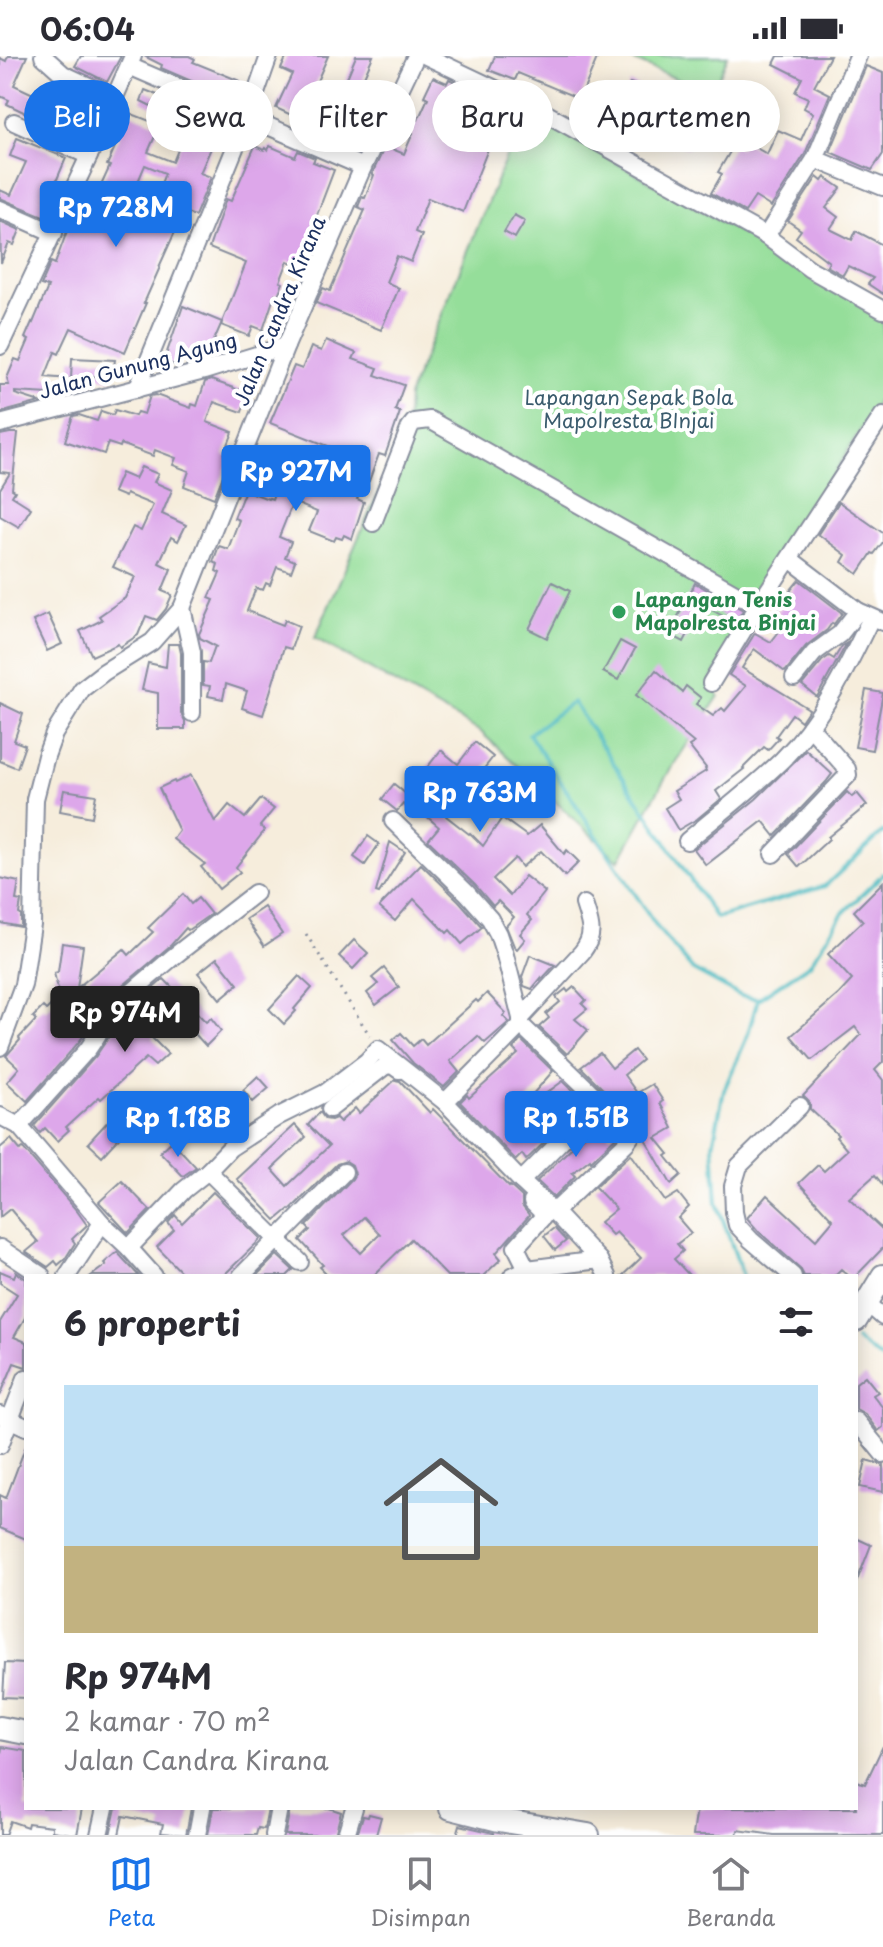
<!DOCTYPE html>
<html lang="id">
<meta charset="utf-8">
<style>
:root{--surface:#fff;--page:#f2f2f3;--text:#2b2b33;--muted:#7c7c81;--line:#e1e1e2;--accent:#1a73e8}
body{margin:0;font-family:"Playpen Sans",sans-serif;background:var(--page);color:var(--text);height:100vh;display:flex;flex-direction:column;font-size:30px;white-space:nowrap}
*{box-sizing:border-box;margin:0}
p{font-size:26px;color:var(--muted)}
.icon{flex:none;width:44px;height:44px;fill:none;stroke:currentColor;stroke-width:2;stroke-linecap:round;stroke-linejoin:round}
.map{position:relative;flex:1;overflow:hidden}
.sheet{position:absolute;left:24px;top:1218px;width:834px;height:536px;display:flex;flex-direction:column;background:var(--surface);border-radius:0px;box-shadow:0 4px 20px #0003}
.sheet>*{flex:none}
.banner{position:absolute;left:24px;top:24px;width:836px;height:72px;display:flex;gap:16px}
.price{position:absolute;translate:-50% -68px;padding:0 18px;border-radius:8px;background:var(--accent);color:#fff;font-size:26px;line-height:52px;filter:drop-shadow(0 2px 4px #0008)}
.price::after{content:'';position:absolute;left:50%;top:48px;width:24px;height:18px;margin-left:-12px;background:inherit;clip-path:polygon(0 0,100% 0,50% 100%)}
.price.current{background:#222;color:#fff}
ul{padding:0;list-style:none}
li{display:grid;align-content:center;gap:16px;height:424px;padding:0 40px}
li span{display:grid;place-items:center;height:248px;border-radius:0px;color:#555}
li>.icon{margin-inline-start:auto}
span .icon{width:144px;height:144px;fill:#fffc;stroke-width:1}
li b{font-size:34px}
h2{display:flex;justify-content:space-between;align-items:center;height:96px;padding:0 40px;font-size:34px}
.pill{padding:0 28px;border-radius:36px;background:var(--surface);box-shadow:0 4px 20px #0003;font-size:28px;line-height:72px}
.pill.current{background:var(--accent);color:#fff}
.status{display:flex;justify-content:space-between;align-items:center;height:56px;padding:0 40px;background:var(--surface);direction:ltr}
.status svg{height:22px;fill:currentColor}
.tab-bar{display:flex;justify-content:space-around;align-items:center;height:112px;border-top:2px solid var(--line);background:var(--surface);font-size:22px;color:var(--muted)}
.tab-bar a{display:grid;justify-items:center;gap:4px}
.tab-bar .current{color:var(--accent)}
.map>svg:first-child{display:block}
</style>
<div class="status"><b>06:04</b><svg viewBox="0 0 49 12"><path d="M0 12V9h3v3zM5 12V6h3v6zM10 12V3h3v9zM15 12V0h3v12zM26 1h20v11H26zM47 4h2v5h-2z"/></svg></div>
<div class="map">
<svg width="883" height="1779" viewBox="0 0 883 1779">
<rect width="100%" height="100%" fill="#fff"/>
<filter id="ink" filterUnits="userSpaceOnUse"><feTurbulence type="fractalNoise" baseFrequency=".0125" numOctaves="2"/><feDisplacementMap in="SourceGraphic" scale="16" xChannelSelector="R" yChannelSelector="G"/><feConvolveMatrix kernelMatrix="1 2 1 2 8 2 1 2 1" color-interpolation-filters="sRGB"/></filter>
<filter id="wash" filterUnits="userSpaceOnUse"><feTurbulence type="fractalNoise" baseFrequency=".006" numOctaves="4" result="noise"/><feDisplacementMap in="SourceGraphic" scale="32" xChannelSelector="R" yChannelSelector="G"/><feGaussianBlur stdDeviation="1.8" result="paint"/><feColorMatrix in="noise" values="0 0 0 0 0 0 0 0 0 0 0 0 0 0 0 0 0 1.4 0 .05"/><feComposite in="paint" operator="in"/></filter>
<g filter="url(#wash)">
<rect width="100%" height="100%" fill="#f6eddc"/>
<g fill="#95de9a" stroke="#58867c" stroke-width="2">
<polygon points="623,0 728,0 712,38"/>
<polygon points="525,55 883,257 883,336 710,626 719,640 667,719 619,805 481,676 315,582 392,404 407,360 408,341"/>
</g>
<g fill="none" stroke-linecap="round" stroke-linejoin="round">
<g stroke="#49b9bf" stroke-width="4">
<polyline points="883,776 825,830 716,862 573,646 529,678 659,874 693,914 741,940 758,943 810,908 843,857 883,818"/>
<polyline points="743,1220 717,1147 713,1089 724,1034 747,981 758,943"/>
<polyline points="856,1284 883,1304"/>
</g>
</g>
<g id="blocks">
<g fill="#dda7ea" fill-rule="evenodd">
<polygon points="8,0 27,0 14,29 67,54 68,51 87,61 77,82 7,48 9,44 0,40 0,2 6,5"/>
<polygon points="81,0 121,0 107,26 75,10"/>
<polygon points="144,0 189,0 195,3 193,6 240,25 233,43 161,12 162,9"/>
<polygon points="287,0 328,0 314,32 319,34 313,48 332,56 331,60 355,70 347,91 306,74 309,67 276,52 292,18 281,13"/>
<polygon points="356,0 373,0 363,23 373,27 366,43 362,41 358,49 339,41"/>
<polygon points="495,0 598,0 580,43 518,17 515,24 489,14"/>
<polygon points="778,0 830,0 814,30 830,38 805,98 771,151 755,141 745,156 711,137 722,118 718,116 734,89 740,92 744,85 767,98 778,74 801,84 813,57 804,52 808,42 795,36 802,22 774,8"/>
<polygon points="866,10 883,17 883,98 872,114 830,96"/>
<polygon points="433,21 447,27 449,23 505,50 463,156 428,142 415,176 422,179 411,206 397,200 386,226 399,232 381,274 316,247 323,232 330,235 365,154 358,151 362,141 365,142 374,119 372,118 385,90 404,98 413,77 402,72 407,60 418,64 428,42 424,40"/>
<polygon points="630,27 652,35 655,31 681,43 677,51 703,65 688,93 634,67 630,76 608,67 620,37 625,39"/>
<path d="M145,34l37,15 2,-3 49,21 -8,20 -10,-4 -15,34 11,4 -16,39 -11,-4 -25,55h1l-16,36h2l-21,49 -54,-24 -12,26 -4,-2 -10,25 26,2 1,-21 43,2 -3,19 -19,-3 -1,10 -13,-1v7l-11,3 -53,-3v2l25,8 -40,11v-28h9l-2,-7 8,-19 5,2 9,-21 -4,-2 7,-16 1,1 15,-36 -7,-2 10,-23 4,2 15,-41 8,3 12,-27 4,2 16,-35 -3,-1 13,-29 -3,-2 10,-22 33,13 -12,27 25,10 14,-34 -33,-13 3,-6 -16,-8zM145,109l20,8 -8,21 -20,-10z"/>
<polygon points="17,82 66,102 55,128 58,129 46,156 50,158 48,162 0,142 0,134 11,139 26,106 10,100"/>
<polygon points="255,90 264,94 265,92 268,94 270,90 295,101 298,95 315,102 313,106 334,114 315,164 325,169 307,214 288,205 280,226 283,227 278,239 275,238 263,274 253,270 249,280 221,269 246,207 209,192 226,143 231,145"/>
<polygon points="817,121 822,125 825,121 841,132 826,152 838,161 830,173 852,184 856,175 883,189 883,238 868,228 873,222 848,210 843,219 827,210 829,206 796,181 801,174 788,165"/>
<polygon points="514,159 525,165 515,182 504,176"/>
<polygon points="0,165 20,174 14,189 9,187 1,207"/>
<polygon points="183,250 222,266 206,303 198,305 179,298 175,309 164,305"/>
<polygon points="326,284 356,297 353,303 378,312 375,319 404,329 395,354 400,356 385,400 379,398 369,425 365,424 357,443 364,446 352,483 344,479 342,483 336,481 334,485 309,475 317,456 293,446 279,481 291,486 285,501 295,505 291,516 277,511 270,529 266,527 263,534 256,532 247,555 283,569 285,564 299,570 291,593 284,591 263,659 242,652 247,635 226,628 223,643 208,640 210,630 203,629 203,606 209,607 215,590 217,591 200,582 199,578 214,544 209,542 220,517 216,515 218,508 213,506 219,490 228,493 239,464 234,462 245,434 268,443 269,442 272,443 282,419 324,436 333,412 330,411 336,393 270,367 294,310 302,313 311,291 321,295"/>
<polygon points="211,324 248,337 242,356 214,346 207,366 233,376 224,399 230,402 214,442 184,430 189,415 173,409 176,402 155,394 153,400 121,388 120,391 108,387 104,398 65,385 73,360 79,359 97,365 101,355 113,359 115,354 135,360 137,356 144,358 150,340 156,339 191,352 192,348 197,350 205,326"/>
<polygon points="10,377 18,377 12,433 15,435 12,440 31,452 19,471 0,460 0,433 10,417 0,416 0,379"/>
<polygon points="141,411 158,418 154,426 172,434 162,458 186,469 178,485 171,481 159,507 171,513 162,535 172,539 166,553 157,564 146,560 138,579 120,591 118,588 92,600 80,575 102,564 99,560 125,542 135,521 113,511 133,471 141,475 153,449 126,438 125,441 113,436 121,417 135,423"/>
<polygon points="839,446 883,477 883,486 874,498 872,497 858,518 842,506 846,499 818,478"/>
<polygon points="799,524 842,557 834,568 832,567 827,574 806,590 785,616 754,593 742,612 809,653 801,665 792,658 776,680 779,682 768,694 764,691 743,712 744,713 716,735 721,743 697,763 678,774 665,752 679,743 674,735 706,715 705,713 706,712 689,690 694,687 636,639 656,614 682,636 686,630 701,642 696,648 713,660 722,652 725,655 746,630 729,619 755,577 771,586 788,564 777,556 792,536 790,535"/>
<polygon points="552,526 570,535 547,582 529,573"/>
<polygon points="695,527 743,554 735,567 703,549 684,586 669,578"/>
<polygon points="48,558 62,588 47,595 33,565"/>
<polygon points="620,585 635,593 618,624 603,616"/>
<polygon points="847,587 817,641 802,629 822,605 829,600 834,603 842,590"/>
<polygon points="168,588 179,588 181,597 181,657 185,665 185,673 158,673 158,637 142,634 148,607 166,611"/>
<polygon points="866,634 883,637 872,694 855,691"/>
<polygon points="0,647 23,658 14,685 25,689 17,712 0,705"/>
<polygon points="475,686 493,701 479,719 511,745 502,757 470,730 446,760 469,778 470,777 483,790 502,762 527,780 540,769 564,798 567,794 579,806 565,820 541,795 522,811 515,802 493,823 510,840 525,820 545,836 527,859 532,864 520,878 525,883 517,893 514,890 506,870 514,861 498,845 493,850 475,829 428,784 439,771 417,752 414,756 403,748 397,755 382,743 394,728 406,738 441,694 458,708"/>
<polygon points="806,694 832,718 826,726 775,780 763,765 706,809 694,793 756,743"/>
<polygon points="191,719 215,766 229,749 245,762 261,743 274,753 260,770 265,774 236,811 240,816 219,833 201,811 205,808 173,783 179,775 159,732 174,725 175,727"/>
<polygon points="64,734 96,739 92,761 60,755"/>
<polygon points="847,736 852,741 857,737 867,749 828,781 829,783 799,811 788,798"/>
<polygon points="368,780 379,788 365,809 354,801"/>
<polygon points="390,786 405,796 379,837 376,836"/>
<polygon points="421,808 459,845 482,871 462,888 450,874 447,877 414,843 395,865 379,851"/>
<polygon points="0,822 19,826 16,844 21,845 19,858 21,859 21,871 0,867"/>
<polygon points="883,826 883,1006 875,1014 883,1024 883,1129 875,1119 849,1142 883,1174 883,1192 856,1220 849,1220 841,1213 834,1220 804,1220 800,1212 759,1176 747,1162 767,1139 816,1184 833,1164 799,1127 818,1109 824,1115 847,1094 836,1081 838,1079 810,1053 810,1047 803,1040 861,979 855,971 812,1004 791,980 839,938 852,924 828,898 863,865 854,855"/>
<polygon points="183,838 191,848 198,842 211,858 188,874 186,872 171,889 112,939 79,986 27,1045 7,1026 19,1012 6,1000 20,984 19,982 36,964 33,961 43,951 46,954 60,941 54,917 58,916 62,887 83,890 77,932 124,893 129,899 153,876 148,872"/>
<polygon points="264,851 282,878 264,890 246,863"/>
<polygon points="354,884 368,897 353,913 339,900"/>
<polygon points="530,899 555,909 541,924 541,922 532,933 524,930 522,921"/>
<polygon points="217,902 238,928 220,943 198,917"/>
<polygon points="384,912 399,931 376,949 367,937 378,928 372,922"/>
<polygon points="299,920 312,932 294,953 296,955 284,968 269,953"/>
<polygon points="164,923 206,966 211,962 221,975 206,990 174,955 152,982 168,998 155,1010 146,1002 101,1043 99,1041 66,1071 69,1074 57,1085 45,1072 40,1077 34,1070 96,1000 127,954"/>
<polygon points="574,931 586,944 582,948 587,953 575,963 588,974 567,998 539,971 549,962 546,958 560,946 556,941 566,933 568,936"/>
<polygon points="487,937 506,957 503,960 509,966 485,987 478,980 450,1005 459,1016 444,1031 413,1007 393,984 401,977 413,990 421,983 426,989 476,944 478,946"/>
<polygon points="521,984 553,1015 524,1048 527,1051 563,1025 586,1047 573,1059 571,1056 546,1077 550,1081 526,1104 522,1098 516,1104 460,1046 467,1039 469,1042 518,998 513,993"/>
<polygon points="634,994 642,1004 624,1019 637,1037 652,1028 663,1045 660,1047 673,1072 656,1082 669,1098 666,1100 681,1119 671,1128 642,1077 639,1069 635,1063 637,1061 624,1039 615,1045 581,1011 600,997 612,1012"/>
<polygon points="258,1020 269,1032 253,1046 243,1034"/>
<path d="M395,1024l5,1 30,32 3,-4 76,78 1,-1 12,11v9l7,9 -1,2 -32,36 5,6 -18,17h-36l-36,-37 -38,37h-44l-9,-9 3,-2 -23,-25 10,-10 -4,-4 46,-47 3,-5 -3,-9 -6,-4 -9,3 -47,46 -1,-1 -13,11 -39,-41 58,-54 11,12 -34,32 15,17 42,-40 -21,-21 12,-13 5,7 6,1 5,-2 4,4 15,-14 4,5zM364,1161l16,17 -19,19 -17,-18z"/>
<polygon points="183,1049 200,1068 185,1082 167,1063"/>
<polygon points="111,1062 125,1075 102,1100 88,1087"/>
<polygon points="599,1065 610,1080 616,1076 618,1079 591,1105 590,1103 572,1117 575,1120 554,1141 537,1125"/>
<polygon points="11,1083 20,1094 23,1092 77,1155 87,1169 72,1183 75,1187 65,1203 58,1209 55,1205 48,1211 27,1197 26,1196 38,1186 10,1153 0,1161 0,1092"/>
<polygon points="172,1085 196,1111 183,1120 160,1096"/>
<polygon points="631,1098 665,1145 678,1137 689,1151 678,1162 691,1177 677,1188 683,1195 674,1203 690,1220 622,1220 641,1202 616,1176 612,1179 600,1166 616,1153 595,1131"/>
<polygon points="122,1125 150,1154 128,1177 99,1146"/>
<polygon points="213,1136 261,1183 223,1220 185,1220 157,1191 174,1174 168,1167 175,1159 182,1167"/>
<polygon points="554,1172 566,1185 555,1194 544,1180"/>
<polygon points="117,1196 139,1220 91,1220 106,1209 104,1207"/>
<polygon points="277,1199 293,1214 287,1220 256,1220"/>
<polygon points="0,1215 14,1221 16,1216 26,1223 26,1260 14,1281 26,1286 26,1311 14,1307 0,1340 0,1266 17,1238 0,1227"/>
<polygon points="865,1320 878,1336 873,1339 883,1352 883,1371 878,1375 865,1358 856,1353 856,1327"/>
<polygon points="25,1392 26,1392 26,1483 0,1472 0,1439 6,1442"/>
<polygon points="866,1404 883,1409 883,1436 860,1431"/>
<polygon points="856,1482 871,1489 857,1525 856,1524"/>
<polygon points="5,1607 26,1608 26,1642 3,1641"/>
<polygon points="883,1690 883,1779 774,1779 738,1774 737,1779 693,1779 697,1752 856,1752 856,1725 865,1728"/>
<polygon points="2,1691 26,1695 26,1752 82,1752 77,1779 52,1775 52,1770 28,1767 27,1771 10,1765 5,1779 0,1779 0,1704"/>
<polygon points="116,1752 191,1752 186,1779 161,1777 163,1768 123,1760 119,1779 110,1779"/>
<polygon points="213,1752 268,1752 264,1773 258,1772 256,1779 208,1779"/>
<polygon points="290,1752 329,1752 341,1756 335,1779 285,1779"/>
<polygon points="369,1758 381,1761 376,1779 357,1779 363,1760 368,1761"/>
<polygon points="460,1769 494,1777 494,1779 457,1779"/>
</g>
</g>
</g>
<g filter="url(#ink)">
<use href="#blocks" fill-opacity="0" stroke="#888e9d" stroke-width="2"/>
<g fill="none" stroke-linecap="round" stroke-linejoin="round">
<g stroke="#888e9d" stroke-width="20">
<g id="minor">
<polyline points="43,0 63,18 115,42"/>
<polyline points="426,0 538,53 766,180 810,213 883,254"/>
<polyline points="129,10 363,111"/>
<polyline points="14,66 89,100"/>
<polyline points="815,103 883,131"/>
<polyline points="0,153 54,177"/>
<polyline points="766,180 815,103 858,0"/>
<polyline points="0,290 89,100 133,0"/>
<polyline points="137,333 248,60 269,0"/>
<polyline points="0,368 204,315 286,290"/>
<polyline points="373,467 410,371 414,366 430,364 758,550"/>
<polyline points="790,503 858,555 883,566"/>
<polyline points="182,552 192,596 192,657"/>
<polyline points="794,622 814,597 840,578 858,555"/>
<polyline points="711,627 758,550 883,359"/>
<polyline points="393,765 467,837 490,863 498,878 505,899 521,962 521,969 629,1073 631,1080 626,1087 554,1156"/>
<path d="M687,785c32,-27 65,-52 95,-81 40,-40 65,-92 89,-142"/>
<polyline points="773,798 848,719 847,713 810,671"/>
<path d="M521,962l61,-66c14,-18 8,-28 2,-48"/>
<polyline points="0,991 23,929 32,869 35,743 46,700 54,678 82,633 104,616 152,586 182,552 286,290 363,111 416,0"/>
<polyline points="445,1046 521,969"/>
<polyline points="330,1053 385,1010 392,1009 399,1014"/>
<polyline points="0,1060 19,1070 102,1167 129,1192 154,1220"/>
<polyline points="19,1070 88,993 119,947 173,901 255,837"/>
<polyline points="208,1115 300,1206"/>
<polyline points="521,1125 562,1084 601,1049"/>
<polyline points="0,1192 42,1220"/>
<polyline points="129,1192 184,1134 208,1115 230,1092 279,1060 325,1037 367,1005 378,993 445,1046 521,1125 554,1156 599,1204 607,1220"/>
<polyline points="527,1213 516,1191 543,1161 542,1156 532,1146"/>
<polyline points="67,1220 102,1167"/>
<polyline points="241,1220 344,1116"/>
<polyline points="512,1220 527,1213 599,1204"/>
<polyline points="793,1220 751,1184 737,1169 734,1156 733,1130 739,1110 800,1050"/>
<polyline points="867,1247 883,1261"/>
<polyline points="0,1359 26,1371"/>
<polyline points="856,1365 883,1398"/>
<polyline points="0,1389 26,1322"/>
<polyline points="99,1779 105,1752"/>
<polyline points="197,1779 202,1752"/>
<polyline points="274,1779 279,1752"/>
<polyline points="346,1779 354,1752"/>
</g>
</g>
<g stroke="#888e9d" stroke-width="26">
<g id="major">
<polyline points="856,1264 883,1220"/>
<polyline points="0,1672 26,1677"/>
<polyline points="451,1752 499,1764 588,1779"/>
</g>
</g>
<polyline stroke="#888e9d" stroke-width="3" stroke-dasharray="2 6" stroke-linecap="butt" points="306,878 370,980"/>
<use href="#minor" stroke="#fff" stroke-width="16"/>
<use href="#major" stroke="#fff" stroke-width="22"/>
</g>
</g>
<circle fill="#2e9e5b" stroke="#fff" stroke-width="3" cx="619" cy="556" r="8"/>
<g text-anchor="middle" stroke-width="8" stroke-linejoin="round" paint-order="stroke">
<g font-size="20" fill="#1b2f5e" stroke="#fff">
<text transform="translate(280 255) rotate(-67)" y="7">Jalan Candra Kirana</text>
<text transform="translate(138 310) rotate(-15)" y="7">Jalan Gunung Agung</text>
</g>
<g font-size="20" fill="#3a5b6d" stroke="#fff">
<text x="629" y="349">Lapangan Sepak Bola<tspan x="629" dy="23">Mapolresta BInjai</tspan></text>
</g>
<g font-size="20" font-weight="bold" fill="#27864d" stroke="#fff" text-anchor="start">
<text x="635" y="551">Lapangan Tenis<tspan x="635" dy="23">Mapolresta Binjai</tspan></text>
</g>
</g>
</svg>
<b class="price" style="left:116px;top:193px">Rp 728M</b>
<b class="price" style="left:296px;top:457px">Rp 927M</b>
<b class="price" style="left:480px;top:778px">Rp 763M</b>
<b class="price current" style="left:125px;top:998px">Rp 974M</b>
<b class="price" style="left:178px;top:1103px">Rp 1.18B</b>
<b class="price" style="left:576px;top:1103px">Rp 1.51B</b>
<div class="banner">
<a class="pill current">Beli</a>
<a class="pill">Sewa</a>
<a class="pill">Filter</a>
<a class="pill">Baru</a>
<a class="pill">Apartemen</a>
</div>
<section class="sheet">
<h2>6 properti<svg class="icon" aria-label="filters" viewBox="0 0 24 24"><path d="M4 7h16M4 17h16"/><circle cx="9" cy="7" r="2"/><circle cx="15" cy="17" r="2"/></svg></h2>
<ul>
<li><span style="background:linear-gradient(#bfe0f5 65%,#c2b280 0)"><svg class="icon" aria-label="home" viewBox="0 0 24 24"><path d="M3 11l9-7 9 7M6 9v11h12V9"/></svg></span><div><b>Rp 974M</b><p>2 kamar · 70 m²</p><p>Jalan Candra Kirana</p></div></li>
</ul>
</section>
</div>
<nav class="tab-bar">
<a class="current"><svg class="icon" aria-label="map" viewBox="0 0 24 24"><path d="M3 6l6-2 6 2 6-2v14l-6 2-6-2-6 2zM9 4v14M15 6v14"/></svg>Peta</a>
<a><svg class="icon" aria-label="saved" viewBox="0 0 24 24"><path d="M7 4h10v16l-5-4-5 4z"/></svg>Disimpan</a>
<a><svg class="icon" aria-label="home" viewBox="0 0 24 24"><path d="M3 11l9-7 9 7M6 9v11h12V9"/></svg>Beranda</a>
</nav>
